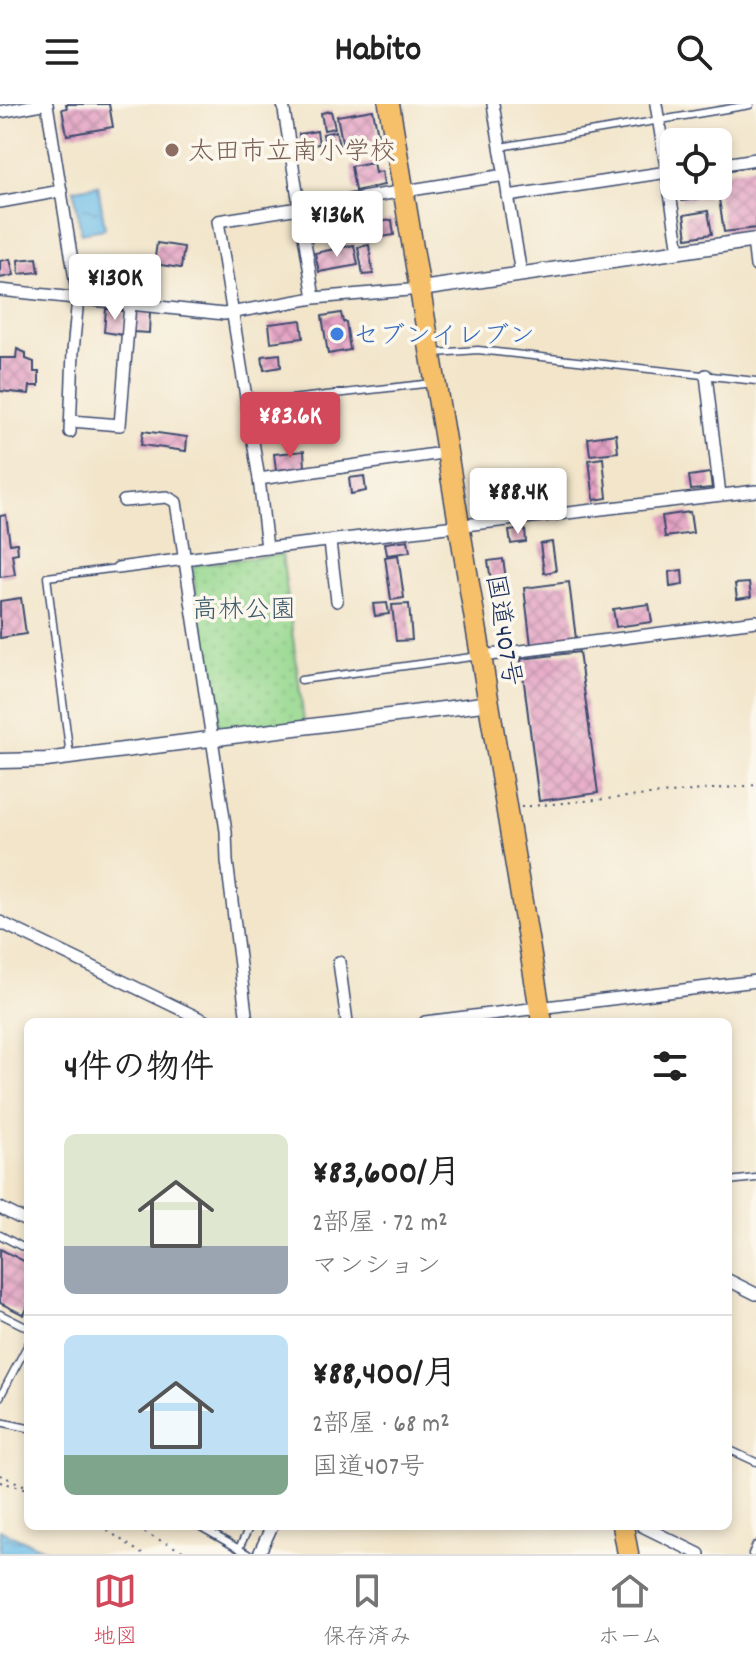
<!DOCTYPE html>
<html lang="ja">
<meta charset="utf-8">
<style>
:root{--surface:#fff;--page:#f2f2f2;--text:#222;--muted:#767676;--line:#e0e0e0;--accent:#d1495b}
body{margin:0;font-family:Dekko,"Klee One",sans-serif;background:var(--page);color:var(--text);height:100vh;display:flex;flex-direction:column;font-size:30px;white-space:nowrap}
*{box-sizing:border-box;margin:0}
p{font-size:26px;color:var(--muted)}
.icon{flex:none;width:44px;height:44px;fill:none;stroke:currentColor;stroke-width:2;stroke-linecap:round;stroke-linejoin:round}
.map{position:relative;flex:1;overflow:hidden}
.sheet{position:absolute;left:24px;top:914px;width:708px;height:512px;display:flex;flex-direction:column;background:var(--surface);border-radius:12px;box-shadow:0 4px 12px #0003}
.sheet>*{flex:none}
.fabs{position:absolute;left:660px;top:24px;display:grid;gap:16px}
.fabs a{display:grid;place-items:center;width:72px;height:72px;border-radius:12px;background:var(--surface);box-shadow:0 4px 12px #0003;font-size:40px}
.price{position:absolute;translate:-50% -68px;padding:0 18px;border-radius:8px;background:#fff;color:#222;font-size:26px;line-height:52px;filter:drop-shadow(0 2px 4px #0008)}
.price::after{content:'';position:absolute;left:50%;top:48px;width:24px;height:18px;margin-left:-12px;background:inherit;clip-path:polygon(0 0,100% 0,50% 100%)}
.price.active{background:var(--accent);color:#fff}
ul{padding:0;list-style:none}
li{display:flex;align-items:center;gap:24px;height:200px;padding:0 40px}
li+li{border-top:2px solid var(--line)}
li span{display:grid;place-items:center;flex:none;width:224px;height:160px;border-radius:12px;color:#555}
li>.icon{margin-inline-start:auto}
span .icon{width:96px;height:96px;fill:#fffc;stroke-width:1}
li b{font-size:34px}
h2{display:flex;justify-content:space-between;align-items:center;height:96px;padding:0 40px;font-size:34px}
header{display:flex;justify-content:space-between;align-items:center;height:104px;padding:0 40px;background:var(--surface);font-size:36px;font-weight:700}
.tab-bar{display:flex;justify-content:space-around;align-items:center;height:112px;border-top:2px solid var(--line);background:var(--surface);font-size:22px;color:var(--muted)}
.tab-bar a{display:grid;justify-items:center;gap:4px}
.tab-bar .active{color:var(--accent)}
.map>svg:first-child{display:block}
</style>
<header><svg class="icon" aria-label="menu" viewBox="0 0 24 24"><path d="M4 6h16M4 12h16M4 18h16"/></svg>Habito<svg class="icon" aria-label="search" viewBox="0 0 24 24"><circle cx="10" cy="10" r="6"/><path d="M15 15l6 6"/></svg></header>
<div class="map">
<svg width="756" height="1450" viewBox="0 0 756 1450">
<defs>
<pattern id="park-dots" width="8" height="8" patternUnits="userSpaceOnUse" patternTransform="scale(2)"><rect width="8" height="8" fill="#96d88f"/><path d="M2 2h.1M6 6h.1" fill="none" stroke="#81ba7e" stroke-width="1.8" stroke-linecap="round"/></pattern>
<pattern id="water-ripples" width="26" height="14" patternUnits="userSpaceOnUse" patternTransform="scale(2)"><rect width="26" height="14" fill="#6cbde8"/><path d="M2 4q2-2 4 0t4 0M15 11q2-2 4 0t4 0" fill="none" stroke="#589abf"/></pattern>
<pattern id="building-cross-hatch" width="8" height="8" patternUnits="userSpaceOnUse" patternTransform="scale(2)"><rect width="8" height="8" fill="#e4a1c3"/><path d="M0 0l8 8M0 8l8-8" fill="none" stroke="#b884a2"/></pattern>
</defs>
<rect width="100%" height="100%" fill="#fbf7ec"/>
<filter id="ink" filterUnits="userSpaceOnUse"><feTurbulence type="fractalNoise" baseFrequency=".0125" numOctaves="2"/><feDisplacementMap in="SourceGraphic" scale="16" xChannelSelector="R" yChannelSelector="G"/><feConvolveMatrix kernelMatrix="1 2 1 2 8 2 1 2 1" color-interpolation-filters="sRGB"/></filter>
<filter id="wash" filterUnits="userSpaceOnUse"><feTurbulence type="fractalNoise" baseFrequency=".006" numOctaves="4" result="noise"/><feDisplacementMap in="SourceGraphic" scale="32" xChannelSelector="R" yChannelSelector="G"/><feGaussianBlur stdDeviation="1.8" result="paint"/><feColorMatrix in="noise" values="0 0 0 0 0 0 0 0 0 0 0 0 0 0 0 0 0 1.4 0 .05"/><feComposite in="paint" operator="in"/></filter>
<g filter="url(#wash)">
<rect width="100%" height="100%" fill="#f2e5ca"/>
<polygon fill="url(#park-dots)" stroke="#588476" stroke-width="2" points="282,450 304,618 220,628 192,464 196,461"/>
<g fill="url(#water-ripples)" stroke="#4476a3" stroke-width="2">
<polygon points="98,81 105,125 81,129 74,85"/>
<polygon points="0,1426 55,1450 0,1450"/>
</g>
<g id="blocks">
<g fill="url(#building-cross-hatch)">
<polygon points="66,0 109,0 113,23 67,31 62,5 67,4"/>
<polygon points="373,6 379,36 343,42 337,12"/>
<polygon points="331,7 335,24 324,26 321,9"/>
<polygon points="317,27 319,40 301,43 299,30"/>
<polygon points="336,27 339,42 326,45 323,30"/>
<polygon points="373,58 375,69 382,67 384,81 355,87 351,62"/>
<polygon points="756,62 756,124 724,128 717,82 718,68"/>
<polygon points="679,82 705,82 707,94 682,97"/>
<polygon points="708,107 712,130 687,134 684,111"/>
<polygon points="392,116 394,131 370,135 368,120"/>
<polygon points="157,139 184,143 181,164 154,160"/>
<polygon points="354,141 358,161 319,168 315,149"/>
<polygon points="369,141 373,170 363,171 358,143"/>
<polygon points="37,154 39,168 19,170 18,156"/>
<polygon points="10,155 14,171 0,174 0,157"/>
<polygon points="106,205 125,207 123,231 104,228"/>
<polygon points="133,206 150,207 149,229 132,228"/>
<polygon points="341,209 343,218 346,218 350,246 328,250 322,212"/>
<polygon points="301,216 303,234 271,238 269,220"/>
<polygon points="17,245 26,249 26,255 34,258 34,268 39,268 39,282 30,282 29,290 0,287 0,254 16,254"/>
<polygon points="280,250 281,263 264,266 262,252"/>
<polygon points="297,310 300,328 270,332 268,313"/>
<polygon points="143,327 187,333 186,347 141,341"/>
<polygon points="616,330 618,348 590,351 588,334"/>
<polygon points="304,347 305,363 276,366 274,350"/>
<polygon points="603,354 607,394 594,396 589,356"/>
<polygon points="710,369 712,384 691,386 689,372"/>
<polygon points="364,372 366,387 351,390 349,374"/>
<polygon points="690,408 693,429 665,433 662,412"/>
<polygon points="6,411 10,440 17,439 18,449 12,450 15,471 0,473 0,412"/>
<polygon points="525,425 526,438 511,440 509,427"/>
<polygon points="408,436 410,448 387,451 385,439"/>
<polygon points="552,438 556,467 544,469 540,440"/>
<polygon points="398,451 404,494 391,496 385,453"/>
<polygon points="503,455 507,481 492,483 488,457"/>
<polygon points="682,466 683,481 670,483 669,468"/>
<polygon points="569,478 576,535 531,541 524,484"/>
<polygon points="749,479 751,493 737,495 735,480"/>
<polygon points="21,494 26,530 0,534 0,497"/>
<polygon points="387,499 389,510 375,512 373,500"/>
<polygon points="409,500 412,536 396,537 392,501"/>
<polygon points="649,500 652,518 616,523 613,505"/>
<polygon points="579,548 598,689 539,697 521,555"/>
<polygon points="0,1145 28,1159 28,1202 24,1211 0,1199"/>
</g>
</g>
</g>
<g filter="url(#ink)">
<use href="#blocks" fill-opacity="0" stroke="#3b4a6e" stroke-width="2"/>
<g fill="none" stroke-linecap="round" stroke-linejoin="round">
<g stroke="#3b4a6e" stroke-width="9">
<g id="service">
<polyline points="500,43 750,1"/>
<polyline points="435,249 478,246 756,277"/>
<polyline points="246,300 433,279"/>
<polyline points="301,576 479,552"/>
<polyline points="70,652 47,473 118,464"/>
<polyline points="728,1077 756,1074"/>
<polyline points="0,1131 28,1146"/>
<polyline points="0,1210 28,1224"/>
<polyline points="0,1293 28,1240"/>
<polyline points="0,1318 28,1324"/>
<polyline points="728,1345 756,1358"/>
<polyline points="199,1422 248,1450"/>
<polyline points="239,1444 250,1422"/>
<polyline points="752,1450 756,1441"/>
</g>
</g>
<g stroke="#3b4a6e" stroke-width="14">
<g id="minor">
<polyline points="47,0 78,194 73,247 70,328"/>
<polyline points="283,0 314,194"/>
<polyline points="493,0 521,170"/>
<polyline points="656,0 679,147"/>
<polyline points="0,8 42,0"/>
<polyline points="718,61 756,55"/>
<polyline points="508,92 674,67"/>
<polyline points="0,98 61,87"/>
<polyline points="753,136 756,162"/>
<polyline points="0,186 224,210 314,194 421,185"/>
<polyline points="706,271 720,391"/>
<polyline points="71,317 120,321 130,200"/>
<polyline points="259,375 449,348"/>
<polyline points="124,397 167,393 176,398 226,727 227,757 247,918"/>
<polyline points="330,438 337,497"/>
<polyline points="267,444 259,375 218,117 505,71"/>
<polyline points="118,464 267,444 756,387"/>
<polyline points="482,552 756,517"/>
<polyline points="0,818 207,918"/>
<polyline points="339,858 347,918"/>
<polyline points="425,918 756,877"/>
<polyline points="0,1104 28,1118"/>
<polyline points="728,1176 756,1190"/>
<polyline points="642,1422 699,1450"/>
<polyline points="259,1450 272,1422"/>
</g>
</g>
<g stroke="#3b4a6e" stroke-width="17">
<g id="tertiary">
<polyline points="421,185 756,136"/>
<polyline points="0,657 46,656 490,599"/>
</g>
</g>
<g stroke="#3b4a6e" stroke-width="23">
<g id="trunk">
<polyline points="389,0 542,918"/>
<polyline points="623,1422 628,1450"/>
</g>
</g>
<g stroke="#3b4a6e" stroke-width="2" stroke-dasharray="2 6" stroke-linecap="butt">
<polyline points="521,703 756,681"/>
<polyline points="0,1371 28,1383"/>
<polyline points="0,1378 28,1385"/>
<polyline points="101,1422 142,1450"/>
<polyline points="130,1422 189,1450"/>
</g>
<use href="#service" stroke="#fff" stroke-width="6"/>
<use href="#minor" stroke="#fff" stroke-width="11"/>
<use href="#tertiary" stroke="#fff" stroke-width="14"/>
<use href="#trunk" stroke="#f6c06b" stroke-width="20"/>
</g>
</g>
<circle fill="#8d6e63" stroke="#fbf7ec" stroke-width="3" cx="172" cy="46" r="8"/>
<circle fill="#3f7fe0" stroke="#fbf7ec" stroke-width="3" cx="337" cy="230" r="8"/>
<g text-anchor="middle" stroke-width="7" stroke-linejoin="round" paint-order="stroke">
<g font-size="26" fill="#785e54" stroke="#fbf7ec" text-anchor="start">
<text x="188" y="55">太田市立南小学校</text>
</g>
<g font-size="26" fill="#366cbe" stroke="#fbf7ec" text-anchor="start">
<text x="353" y="239">セブンイレブン</text>
</g>
<g font-size="26" fill="#3a596a" stroke="#fbf7ec">
<text x="244" y="513">高林公園</text>
</g>
<g font-size="26" fill="#1b2f5e" stroke="#fbf7ec">
<text transform="translate(505 526) rotate(81)" y="9">国道407号</text>
</g>
</g>
</svg>
<div class="fabs">
<a><svg class="icon" aria-label="locate" viewBox="0 0 24 24"><circle cx="12" cy="12" r="6"/><path d="M12 2v4M12 18v4M2 12h4M18 12h4"/></svg></a>
</div>
<b class="price" style="left:337px;top:155px">¥136K</b>
<b class="price" style="left:115px;top:218px">¥130K</b>
<b class="price active" style="left:290px;top:356px">¥83.6K</b>
<b class="price" style="left:518px;top:432px">¥88.4K</b>
<section class="sheet">
<h2>4件の物件<svg class="icon" aria-label="filters" viewBox="0 0 24 24"><path d="M4 7h16M4 17h16"/><circle cx="9" cy="7" r="2"/><circle cx="15" cy="17" r="2"/></svg></h2>
<ul>
<li><span style="background:linear-gradient(#dfe7d0 70%,#9aa5b1 0)"><svg class="icon" aria-label="home" viewBox="0 0 24 24"><path d="M3 11l9-7 9 7M6 9v11h12V9"/></svg></span><div><b>¥83,600/月</b><p>2部屋 · 72 m²</p><p>マンション</p></div></li>
<li><span style="background:linear-gradient(#bfe0f5 75%,#7fa58c 0)"><svg class="icon" aria-label="home" viewBox="0 0 24 24"><path d="M3 11l9-7 9 7M6 9v11h12V9"/></svg></span><div><b>¥88,400/月</b><p>2部屋 · 68 m²</p><p>国道407号</p></div></li>
</ul>
</section>
</div>
<nav class="tab-bar">
<a class="active"><svg class="icon" aria-label="map" viewBox="0 0 24 24"><path d="M3 6l6-2 6 2 6-2v14l-6 2-6-2-6 2zM9 4v14M15 6v14"/></svg>地図</a>
<a><svg class="icon" aria-label="saved" viewBox="0 0 24 24"><path d="M7 4h10v16l-5-4-5 4z"/></svg>保存済み</a>
<a><svg class="icon" aria-label="home" viewBox="0 0 24 24"><path d="M3 11l9-7 9 7M6 9v11h12V9"/></svg>ホーム</a>
</nav>
